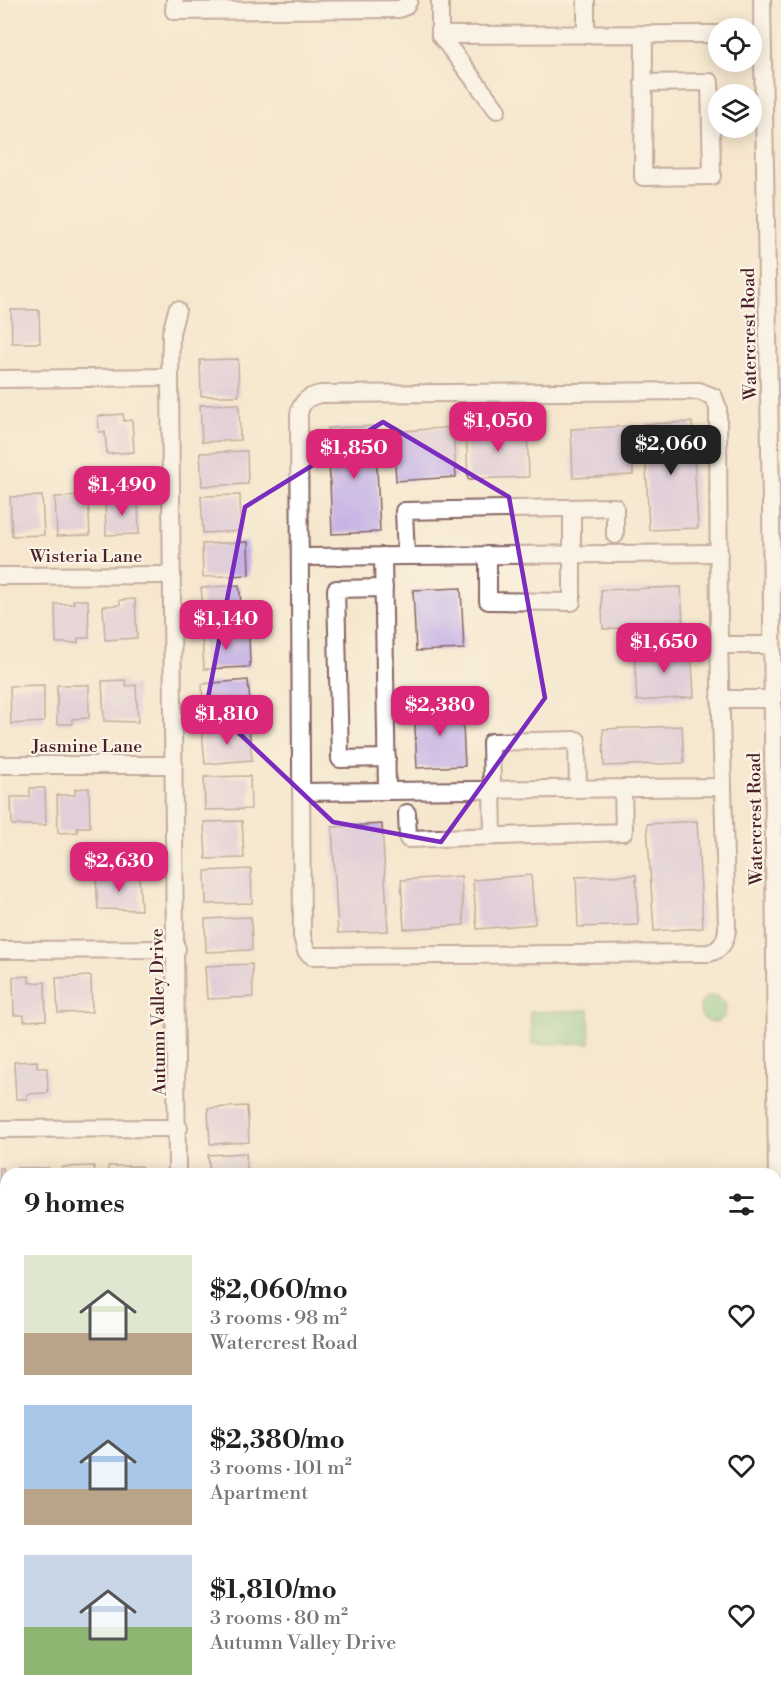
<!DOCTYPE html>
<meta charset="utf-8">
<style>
:root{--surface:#fff;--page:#f6f6f6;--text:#222;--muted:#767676;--accent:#db2777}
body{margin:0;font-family:"Libre Bodoni",serif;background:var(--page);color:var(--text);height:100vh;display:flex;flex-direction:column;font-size:22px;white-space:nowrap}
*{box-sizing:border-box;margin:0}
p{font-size:20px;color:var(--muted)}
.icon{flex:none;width:33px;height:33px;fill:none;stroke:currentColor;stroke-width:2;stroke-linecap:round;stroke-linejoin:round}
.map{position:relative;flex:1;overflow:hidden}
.drawer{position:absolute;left:0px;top:1168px;width:782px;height:536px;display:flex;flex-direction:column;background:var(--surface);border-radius:18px 18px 0 0;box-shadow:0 3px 15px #0003}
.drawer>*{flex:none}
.controls{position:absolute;left:708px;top:18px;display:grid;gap:12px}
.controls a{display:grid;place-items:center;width:54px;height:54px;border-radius:50%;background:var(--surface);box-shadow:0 3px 15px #0003;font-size:30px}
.price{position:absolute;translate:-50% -51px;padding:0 14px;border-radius:12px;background:var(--accent);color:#fff;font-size:20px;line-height:39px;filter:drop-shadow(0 2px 3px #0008)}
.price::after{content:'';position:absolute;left:50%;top:36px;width:18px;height:14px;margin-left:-9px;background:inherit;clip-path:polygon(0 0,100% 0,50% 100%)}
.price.selected{background:#222;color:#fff}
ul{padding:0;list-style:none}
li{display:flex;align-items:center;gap:18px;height:150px;padding:0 24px}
li span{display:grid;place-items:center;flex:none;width:168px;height:120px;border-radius:0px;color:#555}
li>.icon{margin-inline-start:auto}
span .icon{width:72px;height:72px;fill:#fffc;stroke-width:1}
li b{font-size:26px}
h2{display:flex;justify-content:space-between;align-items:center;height:72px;padding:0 24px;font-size:26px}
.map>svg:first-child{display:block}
</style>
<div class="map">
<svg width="781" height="1703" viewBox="0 0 781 1703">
<rect width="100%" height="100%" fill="#fcf5e5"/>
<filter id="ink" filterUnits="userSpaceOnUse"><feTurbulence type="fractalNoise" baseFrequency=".0167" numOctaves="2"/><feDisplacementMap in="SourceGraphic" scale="12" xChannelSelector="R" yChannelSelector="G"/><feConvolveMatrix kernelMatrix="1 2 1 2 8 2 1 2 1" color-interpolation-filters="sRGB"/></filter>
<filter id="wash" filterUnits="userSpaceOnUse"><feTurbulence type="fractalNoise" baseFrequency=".008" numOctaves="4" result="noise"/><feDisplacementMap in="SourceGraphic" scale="24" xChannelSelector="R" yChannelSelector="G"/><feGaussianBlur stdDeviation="1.35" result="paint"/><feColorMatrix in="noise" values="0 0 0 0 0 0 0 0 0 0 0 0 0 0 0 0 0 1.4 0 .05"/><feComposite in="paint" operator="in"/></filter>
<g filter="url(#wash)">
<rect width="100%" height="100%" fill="#f5e7ce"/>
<g fill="#7ac685" stroke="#627258" stroke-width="1.5">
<circle cx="713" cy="1009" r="13"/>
<polygon points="589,1010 590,1043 532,1044 530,1012"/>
</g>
<g id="blocks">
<g fill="#c6b2e5">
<polygon points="11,310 39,310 40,343 12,343"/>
<polygon points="238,359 239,396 201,396 200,360"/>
<polygon points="239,404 240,440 202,442 200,405"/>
<polygon points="123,414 124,421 132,420 134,452 107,454 105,432 99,432 98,416"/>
<polygon points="692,422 698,528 649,530 644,424"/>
<polygon points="375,426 380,532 332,534 328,428"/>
<polygon points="631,426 633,475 573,478 571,429"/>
<polygon points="453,427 456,477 396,481 393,432"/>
<polygon points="527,427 529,477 468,479 466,430"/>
<polygon points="247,451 248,484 202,486 200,453"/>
<polygon points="240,495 241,531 203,533 201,496"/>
<polygon points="42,496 44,535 12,536 10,497"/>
<polygon points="88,496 90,535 57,536 55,497"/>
<polygon points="138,498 139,534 106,535 105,499"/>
<polygon points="248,542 249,575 203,577 202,544"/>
<polygon points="239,585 243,621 205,625 201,588"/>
<polygon points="681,587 683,625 603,629 601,590"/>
<polygon points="461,588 464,649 416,651 413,590"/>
<polygon points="135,599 137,638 105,640 103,606 120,605 120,600"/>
<polygon points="73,600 88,600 89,638 78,638 78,643 56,643 55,604 74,604"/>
<polygon points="249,634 250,667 204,669 202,635"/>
<polygon points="691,646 694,697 637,701 634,650"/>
<polygon points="125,680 126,686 136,685 138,722 104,721 102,681"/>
<polygon points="248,680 251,714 204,717 202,684"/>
<polygon points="44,685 44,722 11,724 10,686"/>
<polygon points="57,685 89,685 89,718 72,719 72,724 57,724"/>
<polygon points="462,706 465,766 417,768 414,708"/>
<polygon points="682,726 684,763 604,766 603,729"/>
<polygon points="249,727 252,760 205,764 202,731"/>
<polygon points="250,776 251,809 205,810 204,777"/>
<polygon points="30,788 45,788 46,825 12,825 11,797 30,797"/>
<polygon points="89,788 90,827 77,827 78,832 58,833 57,795 75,795 75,789"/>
<polygon points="242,821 244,858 206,859 204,822"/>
<polygon points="697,821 703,928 654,931 647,824"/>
<polygon points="382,824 388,931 338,933 332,827"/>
<polygon points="251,869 252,903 206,904 205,871"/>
<polygon points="139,875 141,910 98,909 96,877"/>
<polygon points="531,875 535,924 477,929 473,880"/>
<polygon points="636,875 638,925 578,927 576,877"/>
<polygon points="461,876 464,925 404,929 401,880"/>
<polygon points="251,917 252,950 206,952 205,919"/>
<polygon points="252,964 253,997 207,999 205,966"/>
<polygon points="29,976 29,983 45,982 46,1020 24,1021 24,1015 14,1015 13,977"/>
<polygon points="91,976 92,1012 58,1013 56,978"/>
<polygon points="37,1061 37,1068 47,1068 48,1093 27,1094 27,1099 16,1099 14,1062"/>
<polygon points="247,1106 249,1142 210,1144 208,1108"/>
<polygon points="246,1153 247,1174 210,1174 208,1155"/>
<polygon points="94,1166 95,1174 62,1174 62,1167"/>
<rect x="108" y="1166" width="33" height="8"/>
<polygon points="0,1168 3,1168 6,1199 6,1205 0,1205"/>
<rect x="17" y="1168" width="32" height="6"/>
<polygon points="0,1248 4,1248 6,1278 6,1288 0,1289"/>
<polygon points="0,1453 5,1453 6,1479 0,1480"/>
<rect x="0" y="1496" width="6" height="34"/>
<rect x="0" y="1544" width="6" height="31"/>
<polygon points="6,1653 6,1684 0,1685 0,1654"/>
<rect x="0" y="1698" width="14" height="5"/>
</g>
</g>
</g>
<g filter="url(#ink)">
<use href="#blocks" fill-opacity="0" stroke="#866564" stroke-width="1.5"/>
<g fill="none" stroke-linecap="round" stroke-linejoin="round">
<g stroke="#866564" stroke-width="20">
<g id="minor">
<polyline points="175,0 174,11 399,9 406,6 409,0"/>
<polyline points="440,0 440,35 497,110"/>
<polyline points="586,0 586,35"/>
<polyline points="762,0 771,503 781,1638"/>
<polyline points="440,35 718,34"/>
<polyline points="643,83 710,82 712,176 643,177 644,35"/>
<polyline points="177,310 171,333 170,377 177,1174"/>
<polyline points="0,379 170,377"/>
<path d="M699,391l15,6 4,11 1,237 8,284c-1,12 -6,21 -18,24l-397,3 -6,-5 -4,-15 -3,-522c2,-13 10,-18 22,-20z"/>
<polyline points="488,555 488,601 572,602 572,508"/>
<polyline points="383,556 387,790"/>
<polyline points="406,556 404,511 615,507 615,535"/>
<polyline points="300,557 719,553"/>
<polyline points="0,576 172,575"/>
<polyline points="384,588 336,589 340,759 387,758"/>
<polyline points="719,645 772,645"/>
<polyline points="720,699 773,699"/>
<polyline points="0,765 174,765"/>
<polyline points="301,792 722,787"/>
<polyline points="407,813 408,839 624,832 623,788"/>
<polyline points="493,836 491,742 577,740 578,789"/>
<polyline points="0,950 177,949"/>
<polyline points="0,1129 179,1128"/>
<polyline points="0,1320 6,1320"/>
<polyline points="653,1698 653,1703"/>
<polyline points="48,1703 48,1698"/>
</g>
</g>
<use href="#minor" stroke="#fff" stroke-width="16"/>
</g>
</g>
<path d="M0 0H781V1703H0ZM383,422l126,75 36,201 -104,144 -108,-20 -126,-119 38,-196z" fill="#f5e7ce" fill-opacity=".55" fill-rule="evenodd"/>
<path fill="none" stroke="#7b2cbf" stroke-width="4.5" stroke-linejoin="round" d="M383,422l126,75 36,201 -104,144 -108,-20 -126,-119 38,-196z"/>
<g text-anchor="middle" stroke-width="4.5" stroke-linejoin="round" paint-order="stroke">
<g font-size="18" fill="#4a1f2b" stroke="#fcf5e5">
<text transform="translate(749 334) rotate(-91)" y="6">Watercrest Road</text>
<text x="86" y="562">Wisteria Lane</text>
<text x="87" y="752">Jasmine Lane</text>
<text transform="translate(755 819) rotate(-91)" y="6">Watercrest Road</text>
<text transform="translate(158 1012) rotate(-91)" y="6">Autumn Valley Drive</text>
</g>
</g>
</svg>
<div class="controls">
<a><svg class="icon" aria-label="locate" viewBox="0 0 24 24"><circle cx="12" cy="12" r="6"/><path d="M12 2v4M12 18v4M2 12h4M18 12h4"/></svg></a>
<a><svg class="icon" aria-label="layers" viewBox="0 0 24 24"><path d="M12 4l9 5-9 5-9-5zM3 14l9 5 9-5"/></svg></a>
</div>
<b class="price" style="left:498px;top:453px">$1,050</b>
<b class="price selected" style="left:671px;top:476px">$2,060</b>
<b class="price" style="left:354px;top:480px">$1,850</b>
<b class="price" style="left:122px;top:517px">$1,490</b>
<b class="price" style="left:226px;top:651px">$1,140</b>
<b class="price" style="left:664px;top:674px">$1,650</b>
<b class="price" style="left:440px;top:737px">$2,380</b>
<b class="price" style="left:227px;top:746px">$1,810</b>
<b class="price" style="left:119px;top:893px">$2,630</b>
<section class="drawer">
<h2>9 homes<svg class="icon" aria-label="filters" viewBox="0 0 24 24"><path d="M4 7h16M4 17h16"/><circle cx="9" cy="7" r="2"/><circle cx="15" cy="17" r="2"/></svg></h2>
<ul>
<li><span style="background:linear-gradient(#dfe7d0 65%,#b9a48a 0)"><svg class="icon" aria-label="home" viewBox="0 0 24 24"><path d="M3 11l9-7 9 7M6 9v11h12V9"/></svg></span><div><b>$2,060/mo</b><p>3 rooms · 98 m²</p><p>Watercrest Road</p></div><svg class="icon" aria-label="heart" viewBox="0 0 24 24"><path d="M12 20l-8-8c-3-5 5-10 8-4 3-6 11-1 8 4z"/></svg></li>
<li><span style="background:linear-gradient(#a9c7e8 70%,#b9a48a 0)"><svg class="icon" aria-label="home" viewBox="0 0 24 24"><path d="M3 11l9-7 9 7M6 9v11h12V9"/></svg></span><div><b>$2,380/mo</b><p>3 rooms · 101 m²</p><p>Apartment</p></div><svg class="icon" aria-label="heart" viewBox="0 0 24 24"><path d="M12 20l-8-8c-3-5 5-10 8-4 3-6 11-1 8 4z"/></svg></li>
<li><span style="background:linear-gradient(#c9d6e8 60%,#8fb573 0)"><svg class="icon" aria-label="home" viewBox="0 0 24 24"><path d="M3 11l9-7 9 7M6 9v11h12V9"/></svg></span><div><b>$1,810/mo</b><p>3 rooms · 80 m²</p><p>Autumn Valley Drive</p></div><svg class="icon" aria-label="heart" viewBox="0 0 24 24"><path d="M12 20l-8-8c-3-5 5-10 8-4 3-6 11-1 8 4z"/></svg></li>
</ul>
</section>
</div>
